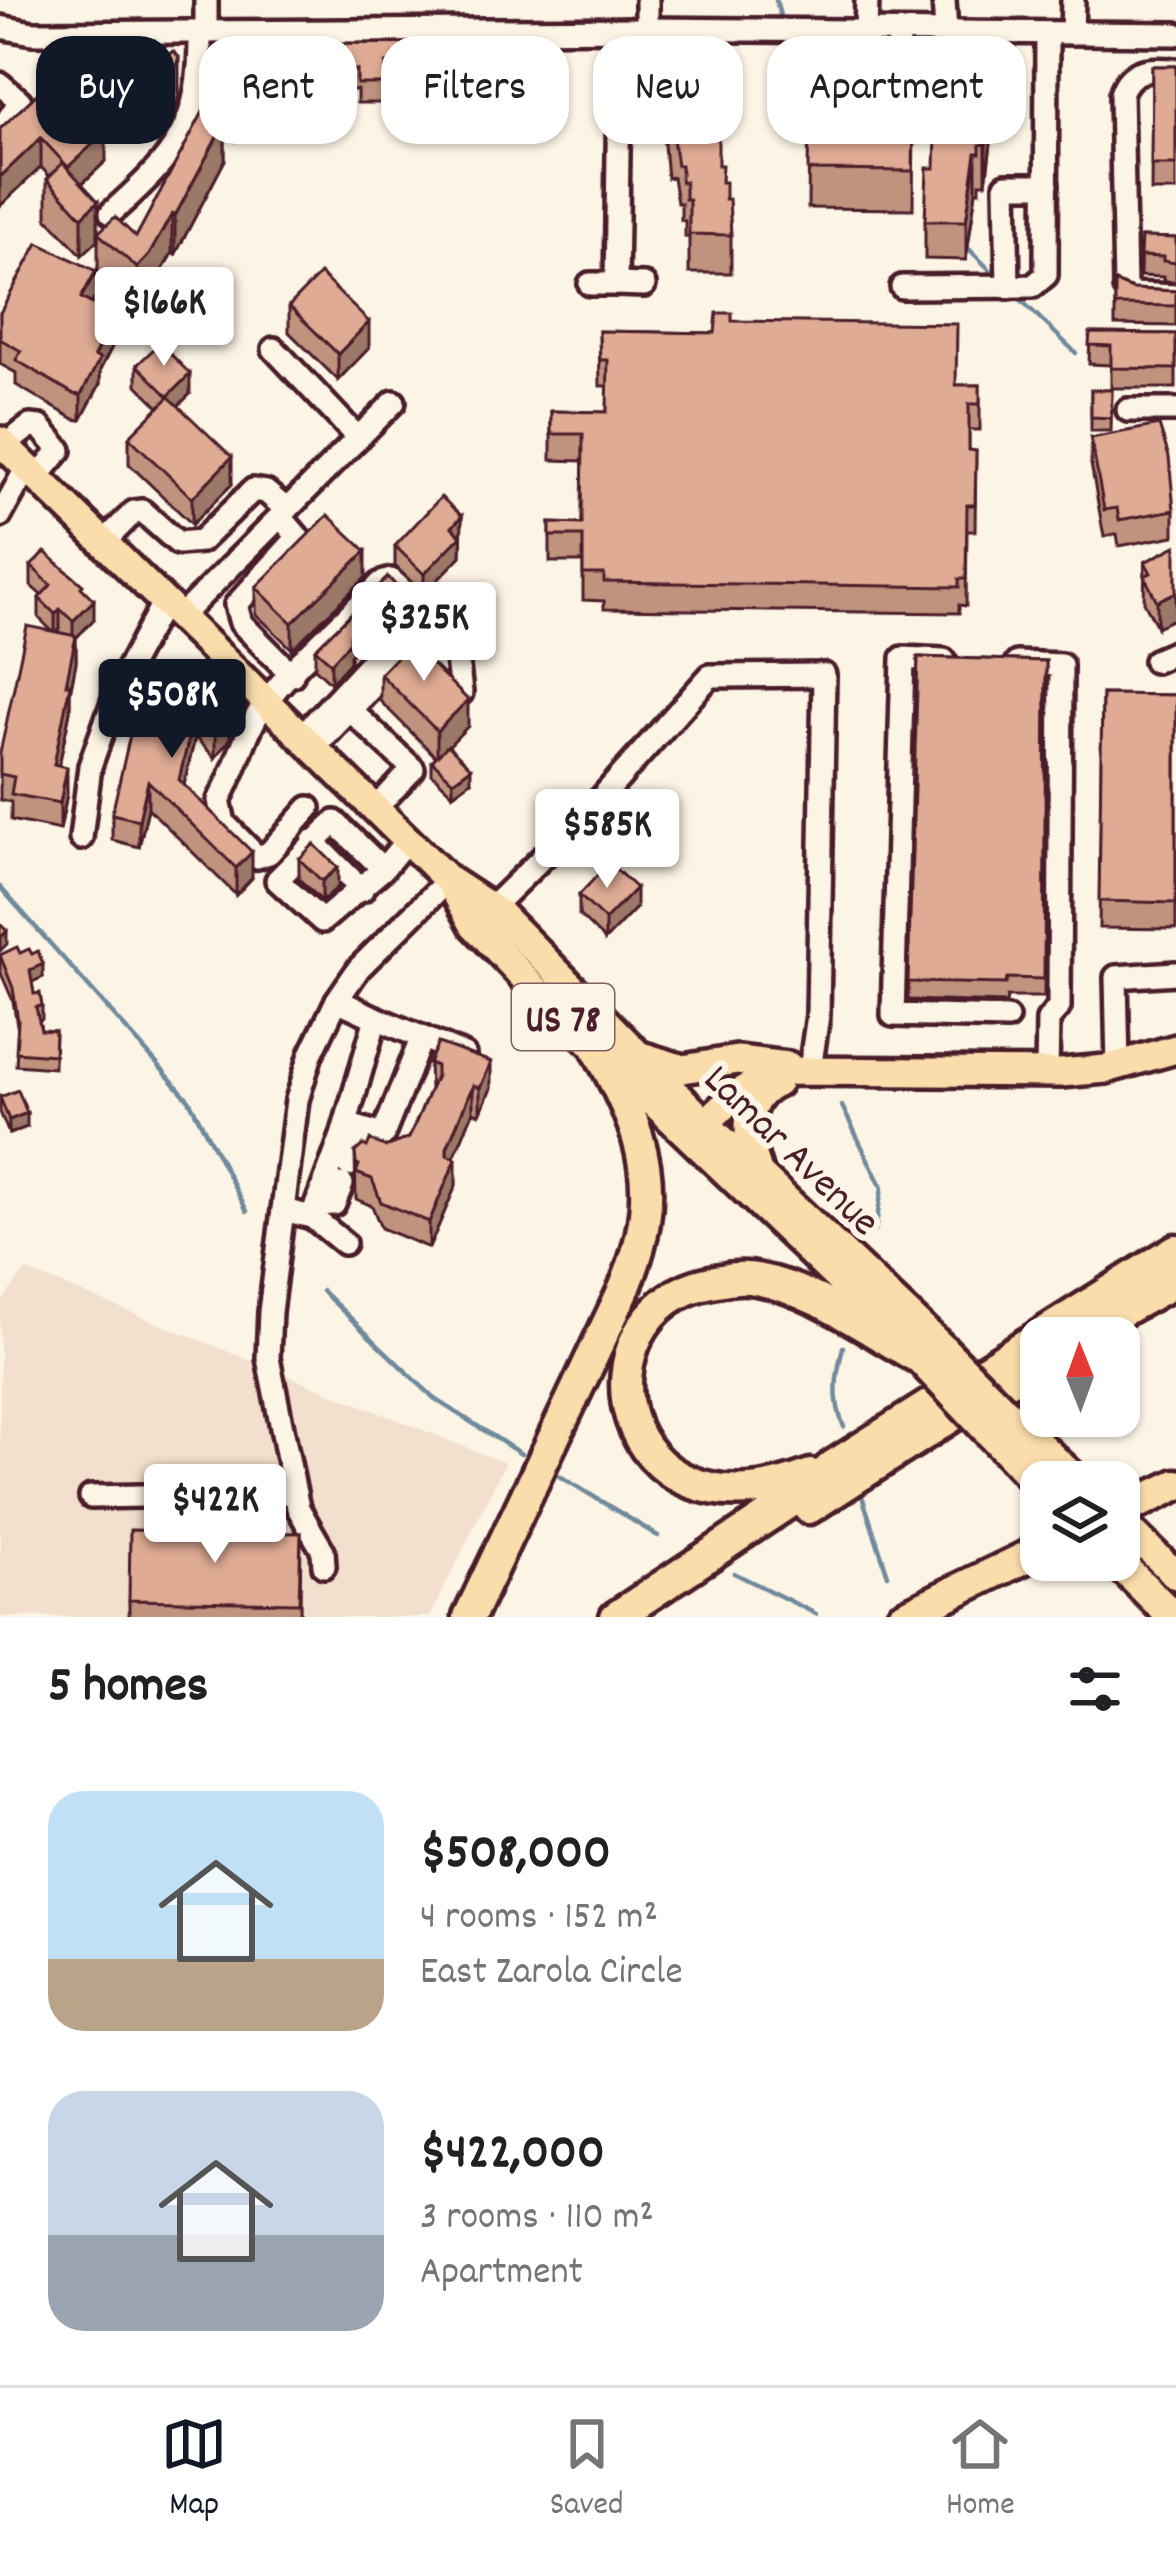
<!DOCTYPE html>
<meta charset="utf-8">
<style>
:root{--surface:#fff;--page:#f6f6f6;--text:#202124;--muted:#757577;--line:#e0e0e0;--accent:#111827}
body{margin:0;font-family:Dekko,sans-serif;background:var(--page);color:var(--text);height:100vh;display:flex;flex-direction:column;font-size:45px;white-space:nowrap}
*{box-sizing:border-box;margin:0}
p{font-size:39px;color:var(--muted)}
.icon{flex:none;width:66px;height:66px;fill:none;stroke:currentColor;stroke-width:2;stroke-linecap:round;stroke-linejoin:round}
.map{position:relative;height:1617px;overflow:hidden}
.details{display:flex;flex-direction:column;background:var(--surface);flex:1}
.details>*{flex:none}
.banner{position:absolute;left:36px;top:36px;width:1104px;height:108px;display:flex;gap:24px}
.needle{width:78px;rotate:359deg}
.buttons{position:absolute;left:1020px;top:1317px;display:grid;gap:24px}
.buttons a{display:grid;place-items:center;width:120px;height:120px;border-radius:24px;background:var(--surface);box-shadow:0 3px 9px #0004;font-size:60px}
.price{position:absolute;translate:-50% -102px;padding:0 27px;border-radius:12px;background:#fff;color:#222;font-size:39px;line-height:78px;filter:drop-shadow(0 3px 6px #0008)}
.price::after{content:'';position:absolute;left:50%;top:72px;width:36px;height:27px;margin-left:-18px;background:inherit;clip-path:polygon(0 0,100% 0,50% 100%)}
.price.on{background:var(--accent);color:#fff}
ul{padding:0;list-style:none}
li{display:flex;align-items:center;gap:36px;height:300px;padding:0 48px}
li span{display:grid;place-items:center;flex:none;width:336px;height:240px;border-radius:36px;color:#555}
li>.icon{margin-inline-start:auto}
span .icon{width:144px;height:144px;fill:#fffc;stroke-width:1}
li b{font-size:51px}
h2{display:flex;justify-content:space-between;align-items:center;height:144px;padding:0 48px;font-size:51px}
.chip{padding:0 42px;border-radius:36px;background:var(--surface);box-shadow:0 3px 9px #0004;font-size:42px;line-height:108px}
.chip.on{background:var(--accent);color:#fff}
.dock{display:flex;justify-content:space-around;align-items:center;height:168px;border-top:3px solid var(--line);background:var(--surface);font-size:33px;color:var(--muted)}
.dock a{display:grid;justify-items:center;gap:6px}
.dock .on{color:var(--accent)}
.map>svg:first-child{display:block}
</style>
<div class="map">
<svg width="1176" height="1617" viewBox="0 0 1176 1617">
<rect width="100%" height="100%" fill="#fcf5e5"/>
<filter id="ink" filterUnits="userSpaceOnUse"><feTurbulence type="fractalNoise" baseFrequency=".00833" numOctaves="2"/><feDisplacementMap in="SourceGraphic" scale="24" xChannelSelector="R" yChannelSelector="G"/><feConvolveMatrix kernelMatrix="1 2 1 2 8 2 1 2 1" color-interpolation-filters="sRGB"/></filter>
<g filter="url(#ink)">
<polygon fill="#f3dfcd" points="26,1270 505,1463 430,1617 0,1617 0,1304"/>
<g fill="none" stroke-linecap="round" stroke-linejoin="round">
<g stroke="#6f899c" stroke-width="4.5">
<polyline points="776,0 782,24"/>
<polyline points="787,40 798,84 805,90"/>
<polyline points="964,244 996,276"/>
<polyline points="1019,298 1076,353"/>
<polyline points="0,887 189,1100 247,1211"/>
<polyline points="842,1106 882,1188 875,1231"/>
<polyline points="322,1291 435,1399 521,1454"/>
<path d="M843,1347c-7,28 -11,52 1,80"/>
<polyline points="550,1470 658,1536"/>
<polyline points="860,1490 888,1575"/>
<polyline points="734,1573 816,1614"/>
</g>
<g stroke="#4a1f2b" stroke-width="30">
<g id="minor">
<polyline points="944,0 946,32"/>
<polyline points="0,27 33,33 647,29 1176,34"/>
<polyline points="647,29 647,0"/>
<path d="M806,31l6,62 10,9 64,-2c16,-17 12,-46 13,-68"/>
<polyline points="866,32 867,0"/>
<polyline points="206,33 206,0"/>
<polyline points="1072,33 1073,0"/>
<path d="M1176,70c-25,-1 -46,-3 -55,24l4,194 8,6 43,2"/>
<polyline points="0,84 20,101 0,132"/>
<path d="M111,213c66,-59 90,-88 89,-180"/>
<polyline points="590,284 616,284 619,90 629,29"/>
<polyline points="616,284 644,285"/>
<polyline points="902,287 1033,286 1046,275 1047,33"/>
<polyline points="1008,287 1006,185 1047,185"/>
<polyline points="274,349 358,438"/>
<polyline points="1128,410 1176,410"/>
<polyline points="4,446 30,426 40,427 60,450 37,477"/>
<polyline points="0,516 27,467"/>
<polyline points="281,517 298,537 236,605 241,623 292,675"/>
<polyline points="104,542 134,512 142,511 178,543 201,541 253,490 266,492 287,510"/>
<polyline points="179,618 394,402"/>
<polyline points="944,660 903,658 893,1015 1007,1018"/>
<polyline points="1155,661 1176,652"/>
<polyline points="1017,663 1061,665 1059,1007 1048,1020 1047,1072"/>
<polyline points="350,710 413,769 375,809"/>
<path d="M301,737l108,-116c8,-21 -2,-27 -18,-41l-10,3c-37,39 -87,80 -118,123 -20,29 -26,63 -44,94l5,23 33,34 12,-4 40,-45"/>
<polyline points="313,749 440,615 454,632 461,693"/>
<polyline points="81,838 90,766 119,685 164,601"/>
<polyline points="313,841 362,890"/>
<polyline points="383,869 322,921 277,880 335,822 383,869 407,840"/>
<polyline points="491,908 587,814 710,676 824,675 818,1015 810,1070"/>
<polyline points="376,1018 464,1055"/>
<polyline points="1118,1066 1116,977 1176,973"/>
<polyline points="346,1124 383,1135 422,1037"/>
<polyline points="349,1165 362,1129"/>
<polyline points="316,1205 334,1204 342,1184"/>
<polyline points="283,1210 312,1217 342,1136 376,1018 337,1000"/>
<polyline points="312,1217 344,1243"/>
<polyline points="91,1497 295,1493"/>
<polyline points="324,1566 323,1551 298,1508 268,1358 270,1312 297,1100 311,1054 337,1000 359,968 448,880"/>
</g>
</g>
<g stroke="#4a1f2b" stroke-width="36">
<g id="major">
<polyline points="0,441 448,880 500,914 706,1124 944,1349"/>
<polyline points="452,886 474,925 533,987 901,1339"/>
<polyline points="644,1057 683,1069 737,1060 788,1066"/>
<path d="M698,1134c23,-30 52,-54 88,-63l275,2 45,-4 70,-20"/>
<path d="M757,1169c-10,-31 -17,-70 20,-86"/>
<polyline points="1024,1430 1079,1482"/>
<polyline points="1119,1520 1176,1575"/>
</g>
</g>
<g stroke="#4a1f2b" stroke-width="39">
<g id="highway">
<polyline points="1073,1338 1176,1281"/>
<polyline points="1004,1447 1041,1486"/>
<path d="M811,1475c-204,78 -242,-165 -100,-193 15,-3 30,-6 45,-3 60,11 113,52 165,80"/>
<polyline points="809,1508 1041,1359"/>
<polyline points="1119,1512 1176,1485"/>
<polyline points="1116,1560 1173,1617"/>
<path d="M469,1617l156,-330c39,-95 21,-150 -27,-237"/>
<polyline points="616,1617 803,1493 833,1466 1176,1250"/>
<polyline points="902,1617 1041,1550"/>
</g>
</g>
<use href="#minor" stroke="#fcf5e5" stroke-width="21"/>
<use href="#major" stroke="#fbddab" stroke-width="27"/>
<use href="#highway" stroke="#fbddab" stroke-width="30"/>
<g stroke="#4a1f2b" stroke-width="36" stroke-linecap="butt">
<polyline id="major-bridge" points="944,1349 1024,1430"/>
</g>
<g stroke="#4a1f2b" stroke-width="39" stroke-linecap="butt">
<polyline id="highway-bridge" points="921,1359 1004,1447"/>
</g>
<use href="#major-bridge" stroke="#fbddab" stroke-width="27"/>
<use href="#highway-bridge" stroke="#fbddab" stroke-width="30"/>
</g>
<g fill="#c0937f" stroke="#4a1f2b" stroke-width="3">
<polygon points="88,37 125,112 109,128 73,92 73,53"/>
<polygon points="155,41 179,96 171,120 164,127 150,113 145,118 134,106 134,68"/>
<polygon points="474,44 474,82 386,83 385,103 357,103 357,90 294,88 294,107 258,108 237,139 225,133 225,160 175,255 172,253 149,294 137,306 98,271 98,233 136,237 216,117 216,109 271,77 271,49"/>
<polygon points="660,61 702,97 725,199 731,235 731,273 689,273 689,237 685,237 685,221 681,220 681,203 677,203 673,177 667,178 660,100"/>
<polygon points="1152,66 1176,66 1176,191 1151,191"/>
<polygon points="53,79 106,161 82,184 98,240 82,255 47,218 47,179 50,177 41,167 0,206 0,129"/>
<polygon points="996,104 986,183 980,183 980,191 976,191 966,260 925,259 925,221 935,168"/>
<polygon points="809,123 914,124 913,209 808,208"/>
<polygon points="1141,237 1176,238 1176,283 1163,280 1163,277 1140,276"/>
<polygon points="1115,282 1132,289 1176,291 1176,326 1115,325"/>
<polygon points="96,296 91,304 115,341 100,370 100,384 81,420 74,419 16,385 16,373 0,364 0,313"/>
<polygon points="289,306 369,348 338,380 289,332"/>
<polygon points="732,321 956,385 980,385 980,430 969,430 969,450 976,451 975,531 967,531 966,606 959,605 959,613 604,609 604,601 583,600 583,562 550,562 550,523 582,524 583,461 551,460 551,411 607,412 608,386 600,386 599,331 715,333"/>
<polygon points="1090,333 1176,334 1176,388 1111,388 1111,365 1089,364"/>
<polygon points="137,365 190,394 178,406 232,484 192,524 129,464 129,437 159,407 137,385"/>
<polygon points="1091,390 1112,390 1111,431 1091,431"/>
<polygon points="1091,438 1174,510 1174,536 1119,546 1117,534 1104,537 1091,464"/>
<polygon points="462,516 461,556 424,594 395,566 395,546"/>
<polygon points="1176,546 1157,627 1144,602 1145,562"/>
<polygon points="31,566 83,590 94,619 76,638 76,662 70,693 70,711 59,765 67,793 60,830 11,820 11,802 0,800 0,753 53,632 39,618 39,598 41,595 31,586"/>
<polygon points="366,577 292,649 256,614 256,587"/>
<polygon points="397,607 350,655 350,662 331,683 315,668 315,649"/>
<polygon points="918,657 1046,661 1044,997 1007,997 1006,1003 908,1000"/>
<polygon points="436,668 468,726 448,746 471,781 453,794 432,774 432,761 436,757 380,701 380,674"/>
<polygon points="196,691 230,739 215,758 195,737 184,785 252,878 236,895 148,808 139,847 112,840 112,814"/>
<polygon points="1102,694 1176,695 1176,929 1099,928"/>
<polygon points="299,859 338,887 322,901 299,879"/>
<polygon points="579,895 636,908 605,940 579,915"/>
<polygon points="20,953 32,954 43,977 32,982 34,994 42,1006 42,1019 39,1020 41,1030 55,1031 54,1068 16,1065 18,1031 13,1001 0,971 0,955"/>
<polygon points="429,1063 491,1088 480,1114 473,1112 453,1158 456,1185 429,1248 381,1228 372,1206 356,1199 355,1152 367,1147 386,1147 409,1138 430,1090"/>
<polygon points="0,1097 27,1127 9,1134 0,1112"/>
<polygon points="301,1533 300,1617 129,1617 129,1600"/>
</g>
<g fill="#9c7868" stroke="#4a1f2b" stroke-width="3">
<polygon points="179,57 179,96 171,120 164,127 164,88"/>
<polygon points="996,66 996,104 986,183 986,144"/>
<polygon points="125,73 125,112 109,128 109,90"/>
<polygon points="150,74 150,113 145,118 145,79"/>
<polygon points="258,89 258,108 237,139 237,120"/>
<polygon points="225,122 225,160 175,255 175,216"/>
<polygon points="106,132 106,161 68,196 68,167"/>
<polygon points="41,138 41,167 0,206 0,177"/>
<polygon points="976,153 976,191 966,260 966,221"/>
<polygon points="98,201 98,240 82,255 82,217"/>
<polygon points="172,214 172,253 149,294 137,306 137,268"/>
<polygon points="96,271 96,296 81,323 81,298"/>
<polygon points="115,316 115,341 100,370 100,384 81,420 81,395 94,356"/>
<polygon points="369,322 369,348 338,380 338,354"/>
<polygon points="190,374 190,394 168,416 168,396"/>
<polygon points="232,457 232,484 192,524 192,498"/>
<polygon points="462,516 461,556 424,594 424,574 452,527"/>
<polygon points="366,551 366,577 292,649 292,623"/>
<polygon points="397,587 397,607 350,655 350,662 331,683 331,663 350,635"/>
<polygon points="1176,592 1176,618 1157,627 1157,601"/>
<polygon points="94,600 94,619 76,638 76,662 70,693 70,711 54,790 54,764 73,641 73,621"/>
<polygon points="60,609 60,629 55,634 55,614"/>
<polygon points="468,700 468,726 437,758 437,731"/>
<polygon points="195,711 195,737 179,806 179,780"/>
<polygon points="230,713 230,739 215,758 215,731"/>
<polygon points="67,767 67,793 60,830 60,803"/>
<polygon points="471,768 471,781 453,794 453,781"/>
<polygon points="148,781 148,808 139,847 139,820"/>
<polygon points="252,852 252,878 236,895 236,868"/>
<polygon points="338,868 338,887 322,901 322,881"/>
<polygon points="636,888 636,908 605,940 605,920"/>
<polygon points="7,931 7,944 0,951 0,938"/>
<polygon points="43,964 43,977 30,983 30,970"/>
<polygon points="491,1062 491,1088 480,1114 480,1088"/>
<polygon points="473,1085 473,1112 447,1174 447,1148"/>
<polygon points="27,1113 27,1127 9,1134 9,1120"/>
<polygon points="456,1159 456,1185 429,1248 429,1222"/>
</g>
<g fill="#dfab94" stroke="#4a1f2b" stroke-width="3">
<polygon points="88,37 125,73 109,90 73,53"/>
<polygon points="155,41 168,55 173,51 179,57 171,81 164,88 150,74 145,79 134,68"/>
<polygon points="284,43 474,44 474,63 386,63 385,84 357,84 357,70 287,69 287,85 294,88 258,89 237,120 216,109 245,63 271,77 271,49 283,49"/>
<polygon points="660,61 702,62 702,97 706,97 710,131 718,131 718,165 722,165 721,182 725,182 725,199 729,199 731,235 689,234 689,199 685,199 685,182 681,182 681,165 677,165 673,139 667,139"/>
<polygon points="954,65 996,66 986,144 980,145 980,153 976,153 966,221 925,221 927,168 935,168 936,134 944,134 948,100 953,100"/>
<polygon points="1152,66 1176,66 1176,165 1151,165"/>
<polygon points="53,79 106,132 68,167 41,138 0,177 0,129"/>
<polygon points="204,110 225,122 175,216 172,214 149,255 137,268 98,233 115,217 136,237"/>
<polygon points="827,114 859,115 859,123 914,124 913,171 808,170 809,123 827,123"/>
<polygon points="63,163 98,201 82,217 47,179"/>
<polygon points="1141,237 1176,238 1176,263 1163,261 1163,257 1140,256"/>
<polygon points="38,243 96,271 81,298 115,316 94,356 100,359 81,395 74,394 16,360 21,351 0,339 0,313"/>
<polygon points="320,274 369,322 338,354 289,306"/>
<polygon points="1115,282 1132,289 1176,291 1176,306 1115,305"/>
<polygon points="717,313 732,313 732,321 957,324 956,385 980,385 980,404 969,404 969,450 976,451 975,505 967,505 966,579 959,579 959,587 604,582 604,574 583,574 583,536 550,536 550,523 582,524 583,434 551,434 551,411 607,412 608,360 600,360 599,331 715,333"/>
<polygon points="1090,333 1176,334 1176,369 1111,368 1111,346 1089,345"/>
<polygon points="160,343 190,374 168,396 137,365"/>
<polygon points="1091,390 1112,390 1111,418 1091,417"/>
<polygon points="169,397 232,457 192,498 129,437"/>
<polygon points="1159,425 1169,457 1174,510 1119,520 1117,508 1104,510 1091,438"/>
<polygon points="441,497 462,516 452,527 461,536 424,574 395,546"/>
<polygon points="328,515 366,551 292,623 256,587"/>
<polygon points="1176,546 1176,592 1157,601 1144,576 1151,573 1145,562"/>
<polygon points="45,552 83,585 81,587 94,600 73,621 60,609 55,614 39,598 51,585 31,566"/>
<polygon points="388,577 397,587 350,635 350,642 331,663 315,649"/>
<polygon points="27,626 76,636 66,684 70,684 54,764 67,767 60,803 11,794 14,777 0,774 0,753"/>
<polygon points="417,635 436,654 429,661 468,700 437,731 380,674"/>
<polygon points="918,657 1046,661 1044,979 1007,978 1006,984 908,982"/>
<polygon points="142,682 196,691 202,685 230,713 215,731 195,711 179,780 252,852 236,868 148,781 139,820 112,814"/>
<polygon points="1102,694 1176,695 1176,903 1099,901"/>
<polygon points="448,745 471,768 453,781 432,761"/>
<polygon points="314,844 338,868 322,881 299,859"/>
<polygon points="609,863 636,888 605,920 579,895"/>
<polygon points="0,924 7,931 0,938"/>
<polygon points="17,947 20,953 29,949 32,954 38,951 43,964 30,970 34,994 40,993 42,1006 36,1007 41,1030 55,1031 54,1055 16,1052 18,1021 13,988 0,955"/>
<polygon points="438,1043 491,1062 480,1088 473,1085 447,1148 447,1155 456,1159 429,1222 381,1202 372,1179 356,1173 359,1165 356,1164 355,1152 363,1145 367,1147 370,1140 386,1147 409,1138 436,1076 436,1066 429,1063"/>
<polygon points="18,1090 27,1113 9,1120 0,1097"/>
<polygon points="130,1530 301,1533 299,1603 129,1600"/>
</g>
</g>
<g text-anchor="middle" stroke-width="12" stroke-linejoin="round" paint-order="stroke">
<rect fill="#fcf5e5" stroke="#7f5f63" stroke-width="3" x="512" y="984" width="102" height="66" rx="9"/>
<g font-size="39" font-weight="bold" fill="#4a1f2b">
<text x="563" y="1031">US 78</text>
</g>
<g font-size="42" fill="#4a1f2b" stroke="#fcf5e5">
<text transform="translate(794 1148) rotate(44)" y="15">Lamar Avenue</text>
</g>
</g>
</svg>
<div class="buttons">
<a><svg class="needle" viewBox="-14 -14 28 28"><path d="M0-13l5 13h-10z" fill="#e53935"/><path d="M0 13l5-13h-10z" fill="#757577"/></svg></a>
<a><svg class="icon" aria-label="layers" viewBox="0 0 24 24"><path d="M12 4l9 5-9 5-9-5zM3 14l9 5 9-5"/></svg></a>
</div>
<b class="price" style="left:164px;top:369px">$166K</b>
<b class="price" style="left:424px;top:684px">$325K</b>
<b class="price on" style="left:172px;top:761px">$508K</b>
<b class="price" style="left:607px;top:891px">$585K</b>
<b class="price" style="left:215px;top:1566px">$422K</b>
<div class="banner">
<a class="chip on">Buy</a>
<a class="chip">Rent</a>
<a class="chip">Filters</a>
<a class="chip">New</a>
<a class="chip">Apartment</a>
</div>
</div>
<section class="details">
<h2>5 homes<svg class="icon" aria-label="filters" viewBox="0 0 24 24"><path d="M4 7h16M4 17h16"/><circle cx="9" cy="7" r="2"/><circle cx="15" cy="17" r="2"/></svg></h2>
<ul>
<li><span style="background:linear-gradient(#bfe0f5 70%,#b9a48a 0)"><svg class="icon" aria-label="home" viewBox="0 0 24 24"><path d="M3 11l9-7 9 7M6 9v11h12V9"/></svg></span><div><b>$508,000</b><p>4 rooms · 152 m²</p><p>East Zarola Circle</p></div></li>
<li><span style="background:linear-gradient(#c9d6e8 60%,#9aa5b1 0)"><svg class="icon" aria-label="home" viewBox="0 0 24 24"><path d="M3 11l9-7 9 7M6 9v11h12V9"/></svg></span><div><b>$422,000</b><p>3 rooms · 110 m²</p><p>Apartment</p></div></li>
</ul>
</section>
<nav class="dock">
<a class="on"><svg class="icon" aria-label="map" viewBox="0 0 24 24"><path d="M3 6l6-2 6 2 6-2v14l-6 2-6-2-6 2zM9 4v14M15 6v14"/></svg>Map</a>
<a><svg class="icon" aria-label="saved" viewBox="0 0 24 24"><path d="M7 4h10v16l-5-4-5 4z"/></svg>Saved</a>
<a><svg class="icon" aria-label="home" viewBox="0 0 24 24"><path d="M3 11l9-7 9 7M6 9v11h12V9"/></svg>Home</a>
</nav>
